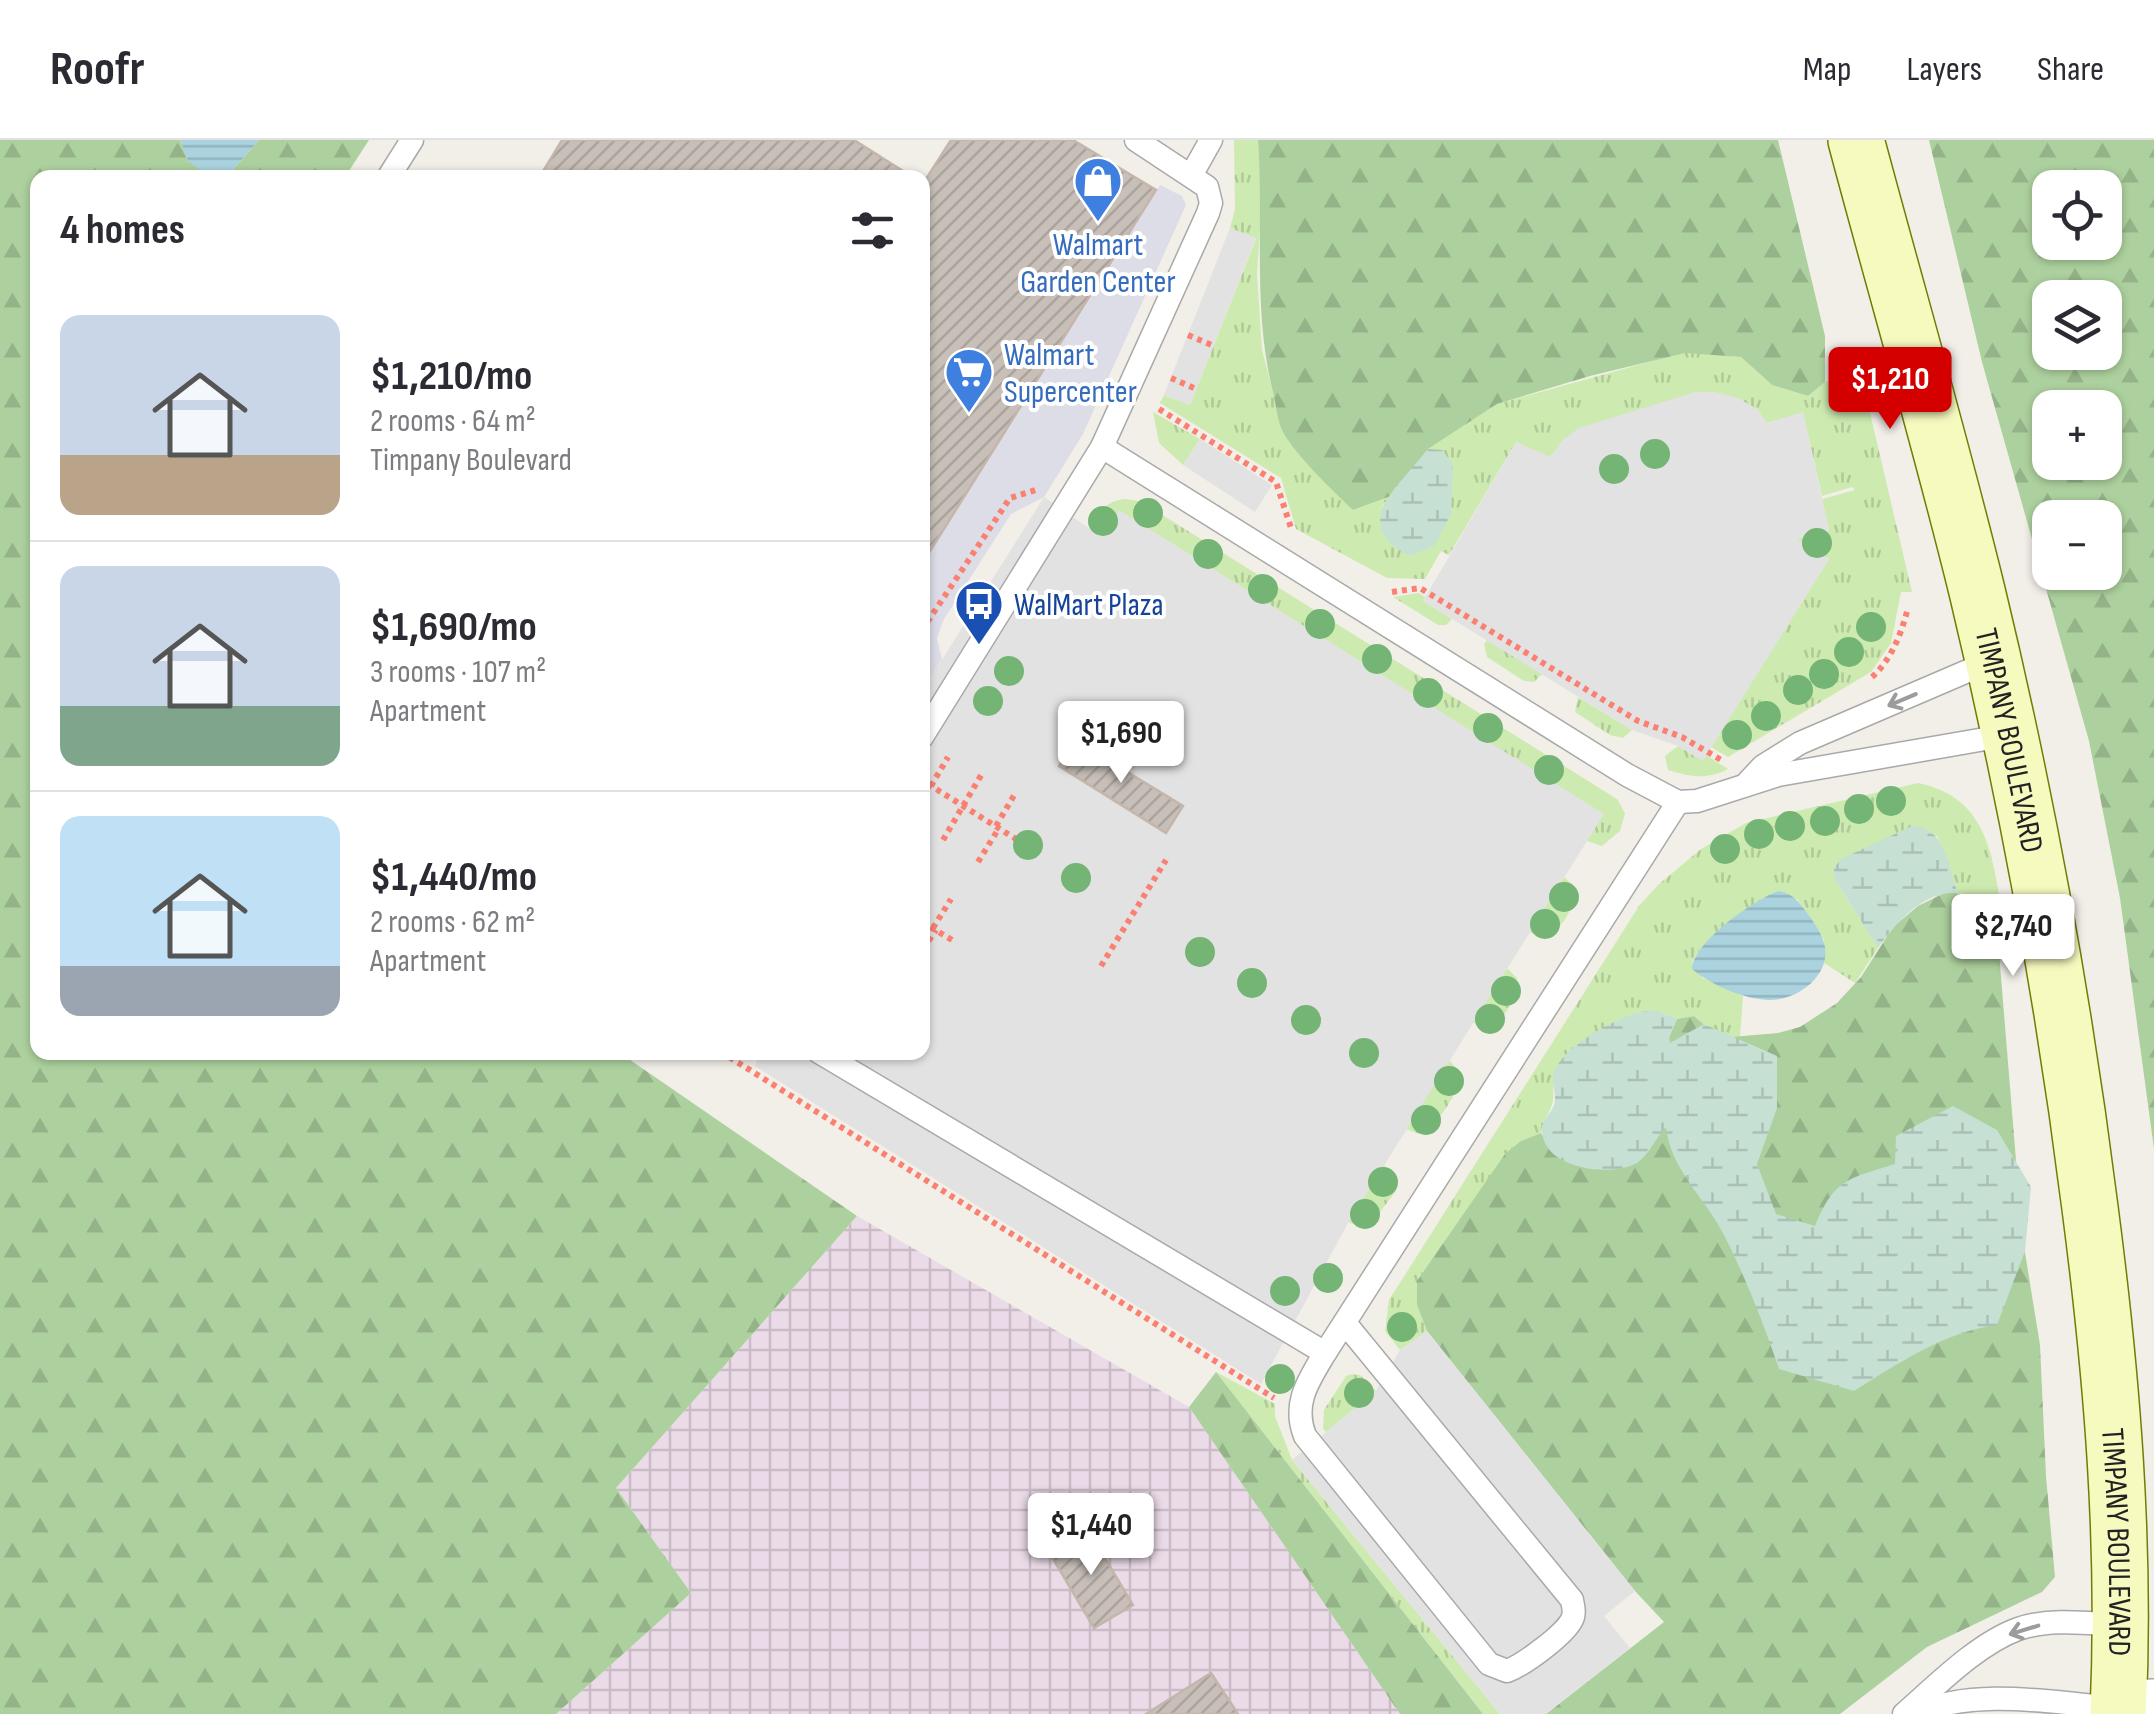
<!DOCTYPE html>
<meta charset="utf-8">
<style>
:root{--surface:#fff;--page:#f2f2f3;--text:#2b2b33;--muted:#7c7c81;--line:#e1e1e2;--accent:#d40000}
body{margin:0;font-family:"Sofia Sans Condensed",sans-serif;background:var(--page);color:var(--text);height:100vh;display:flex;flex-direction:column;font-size:38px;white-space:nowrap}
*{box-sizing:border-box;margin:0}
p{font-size:32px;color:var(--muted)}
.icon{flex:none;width:55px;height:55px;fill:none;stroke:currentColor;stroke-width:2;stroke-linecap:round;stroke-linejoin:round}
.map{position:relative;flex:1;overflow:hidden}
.sheet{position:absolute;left:30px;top:30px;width:900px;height:890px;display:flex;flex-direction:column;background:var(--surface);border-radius:20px;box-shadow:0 2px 8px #0004}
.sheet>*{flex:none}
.buttons{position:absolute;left:2032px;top:30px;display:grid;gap:20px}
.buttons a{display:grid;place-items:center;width:90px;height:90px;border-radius:20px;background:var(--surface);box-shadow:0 2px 8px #0004;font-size:50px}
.price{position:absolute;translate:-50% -85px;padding:0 22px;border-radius:10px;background:#fff;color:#222;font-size:32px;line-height:65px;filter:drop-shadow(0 2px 5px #0008)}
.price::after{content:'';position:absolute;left:50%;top:60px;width:30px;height:22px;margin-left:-15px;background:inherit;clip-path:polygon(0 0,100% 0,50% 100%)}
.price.selected{background:var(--accent);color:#fff}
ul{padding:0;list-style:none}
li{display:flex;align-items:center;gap:30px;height:250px;padding:0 30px}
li+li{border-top:2px solid var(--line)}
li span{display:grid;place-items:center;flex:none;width:280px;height:200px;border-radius:20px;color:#555}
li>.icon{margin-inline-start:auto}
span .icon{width:120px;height:120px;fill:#fffc;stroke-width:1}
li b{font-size:42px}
h2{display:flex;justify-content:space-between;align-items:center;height:120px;padding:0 30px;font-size:42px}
header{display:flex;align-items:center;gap:60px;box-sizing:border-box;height:140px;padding:0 50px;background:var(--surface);border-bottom:2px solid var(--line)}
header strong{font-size:48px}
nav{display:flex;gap:55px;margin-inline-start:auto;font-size:35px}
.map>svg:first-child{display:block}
</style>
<header>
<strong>Roofr</strong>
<nav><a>Map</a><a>Layers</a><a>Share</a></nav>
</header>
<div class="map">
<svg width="2154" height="1574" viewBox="0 0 2154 1574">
<defs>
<pattern id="industrial-grid" width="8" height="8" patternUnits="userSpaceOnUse" patternTransform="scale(2.5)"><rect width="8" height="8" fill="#ebdbe8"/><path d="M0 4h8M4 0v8" fill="none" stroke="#c9bcc7"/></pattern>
<pattern id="grass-tufts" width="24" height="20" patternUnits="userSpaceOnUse" patternTransform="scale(2.5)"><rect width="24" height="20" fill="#cdebb0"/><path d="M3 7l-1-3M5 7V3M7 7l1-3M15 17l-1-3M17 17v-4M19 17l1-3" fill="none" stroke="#b0c997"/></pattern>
<pattern id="forest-firs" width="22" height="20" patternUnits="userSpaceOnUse" patternTransform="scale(2.5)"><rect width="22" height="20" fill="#add19e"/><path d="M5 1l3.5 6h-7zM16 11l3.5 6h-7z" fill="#95b388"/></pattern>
<pattern id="wetland-marsh" width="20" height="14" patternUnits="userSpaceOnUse" patternTransform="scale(2.5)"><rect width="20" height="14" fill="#c6e0d4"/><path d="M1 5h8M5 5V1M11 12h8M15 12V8" fill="none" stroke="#aac0b6"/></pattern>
<pattern id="water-rules" width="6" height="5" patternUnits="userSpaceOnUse" patternTransform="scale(2.5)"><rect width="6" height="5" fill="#aad3df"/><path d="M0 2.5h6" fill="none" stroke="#92b5bf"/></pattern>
<pattern id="building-hatch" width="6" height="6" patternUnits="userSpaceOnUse" patternTransform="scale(2.5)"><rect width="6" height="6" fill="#c7bfb8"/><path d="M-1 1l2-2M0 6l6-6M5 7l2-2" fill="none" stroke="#aba49e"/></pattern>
</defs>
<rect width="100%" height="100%" fill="#f2efe9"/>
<polygon fill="url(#industrial-grid)" points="857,1076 1189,1267 1400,1574 556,1574 691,1453 616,1348"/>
<g fill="url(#grass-tufts)">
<polygon points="1234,0 1258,0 1262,58 1257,134 1262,210 1283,290 1353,370 1391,356 1379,369 1442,311 1428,309 1497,264 1685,212 1741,217 1772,245 1808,256 1825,242 1860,230 1912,452 1901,452 1891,503 1871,532 1728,617 1711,607 1829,419 1796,399 1829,390 1822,359 1855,350 1852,347 1822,356 1803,273 1766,283 1757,269 1563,300 1550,318 1516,302 1449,415 1441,411 1425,439 1387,438 1296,389 1281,338 1160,263 1164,255 1190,265 1256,99 1230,88 1235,69"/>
<polygon points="1153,272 1200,299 1183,325 1159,303"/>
<path d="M1125,359l15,2 477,298 8,14 -5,18 -18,15 -15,-5 16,-27 -483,-303 -17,27 -10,-12c5,-17 16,-25 32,-27z"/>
<polygon points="1419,453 1425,457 1423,461 1452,479 1446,485 1438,485 1393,457"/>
<polygon points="1487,500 1542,534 1534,542 1524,541 1487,517 1484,504"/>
<polygon points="1578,557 1632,590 1623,598 1610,595 1575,572"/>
<path d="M1678,606l24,14 4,-5 22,14c-20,11 -38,8 -60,1l-3,-14z"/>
<path d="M1918,643c63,13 73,61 82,117l-15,3 -14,-8 -13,-2 -21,-57 -103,42 44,70 -23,35 -31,-20v-23l-27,-41c-35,15 -89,27 -105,64l11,15 40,18 -3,41 -20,1 -26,-22 -17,3 -19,-8 -105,76c3,23 -9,26 -12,46l-20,8 -104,164 10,26 -27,19 -15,-19 4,-31 250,-394 19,-21 43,-36 45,-26z"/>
<path d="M1564,737l10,9c2,21 -12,46 -32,51l-13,-5z"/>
<path d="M1149,770l284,176 16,-26 11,12c1,18 -24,57 -41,62l-13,-5 17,-27z"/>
<path d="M1507,828l10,10c2,18 -13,42 -28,51l-17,-7z"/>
<polygon points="1384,1025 1397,1038 1396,1051 1370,1085 1361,1087 1348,1082"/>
<polygon points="1216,1232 1275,1264 1275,1276 1292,1320 1500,1574 1483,1574"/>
<polygon points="1352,1234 1360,1235 1376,1251 1326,1292 1323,1289 1324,1270 1346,1236"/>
</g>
<g fill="url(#forest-firs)" fill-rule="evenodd">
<polygon points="0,0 180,0 188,21 230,33 259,0 369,0 345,37 38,38 38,912 620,913 857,1076 616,1348 691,1453 556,1574 0,1574"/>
<path d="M1258,0h520l47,196v46l-17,14 -36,-11 -31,-28 -56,-4 -95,23 -93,28 -69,45 -37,47 -38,14c-20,-19 -59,-56 -71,-80 -5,-11 -6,-26 -9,-38 -21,-83 -9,-167 -15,-252z"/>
<path d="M1929,0h225v1009l-34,-251 -31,-157 -107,-379zM2050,48h55v54h-55zM2050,158h55v54h-55zM2050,268h55v54h-55zM2050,378h55v54h-55z"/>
<path d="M1946,752c40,4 39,12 52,48l24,294 18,111 6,131 9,101 -13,15 -115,55 -87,67h-294l118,-92 -29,-31 -208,-260 -10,-26v-24l88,-127 16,-13 20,-8 15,23 115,-81 -2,-38 8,-18 17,-3 26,22 58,-5 22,-6 37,-24 24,-26 32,-50 25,-21z"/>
<polygon points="1216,1232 1483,1574 1400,1574 1189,1267"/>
</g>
<g fill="url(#wetland-marsh)">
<path d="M1428,309l14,1 11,14 -2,51 -17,31 -24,10c-63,-32 -11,-69 18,-107z"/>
<path d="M1912,686c33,0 37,42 46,67 -34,-3 -62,30 -80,55l-44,-70v-10l7,-9z"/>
<path d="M1644,871h14l19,8 -8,17 1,7 34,-19 73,32v52l-20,56 19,50 39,12c20,-48 33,-47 80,-62l1,-28 57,-30 44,24 34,57 -6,64 -28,74c-53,7 -98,38 -143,66l-75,-22c-15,-45 -33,-90 -54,-132 -18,-37 -55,-68 -59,-110 -9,9 -18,29 -29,36 -27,15 -96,6 -95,-34 0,-11 12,-17 13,-28 1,-10 -5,-21 0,-31 11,-26 63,-53 89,-59z"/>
</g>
<g fill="#e2e2e2">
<polygon points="1230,88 1256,98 1190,265 1164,255"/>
<polygon points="1695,252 1715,252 1738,258 1757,269 1767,283 1803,272 1829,390 1797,399 1829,419 1703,621 1678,606 1632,590 1423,461 1516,302 1550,317 1563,300 1579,288"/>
<polygon points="1200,299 1272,345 1255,372 1183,325"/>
<polygon points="1044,357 1103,398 1119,370 1604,674 1348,1083 1261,1244 755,926 760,913 922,912 923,550"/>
<polygon points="1427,1191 1635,1451 1604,1476 1630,1508 1546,1574 1500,1574 1292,1320 1376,1251 1400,1210"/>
</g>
<polygon fill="#dddde8" points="1160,45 1182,56 1186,65 1083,294 1044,357 1011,374 944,479 937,498 942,519 923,550 923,424"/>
<g fill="url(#water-rules)">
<polygon points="180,0 259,0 230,33 207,35 188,21"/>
<path d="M1778,751c15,2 21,11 29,22 6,8 13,18 16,27 12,32 -23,60 -53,60 -27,-1 -57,-14 -78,-31 2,-28 61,-68 86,-78z"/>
</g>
<g fill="url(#building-hatch)" stroke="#c4b6ab" stroke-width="2.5">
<polygon points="562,0 854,0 914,38 539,38"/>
<polygon points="951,0 1073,0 1156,50 922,424 922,45"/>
<polygon points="1075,600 1183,666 1166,693 1059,626"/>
<polygon points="1087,1388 1133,1465 1094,1488 1049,1412"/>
<polygon points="1211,1533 1238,1574 1146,1574"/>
</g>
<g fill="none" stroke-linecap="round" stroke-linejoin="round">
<g stroke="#a9a9a9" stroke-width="25">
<g id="service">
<polyline points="1192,34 1211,0"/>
<polyline points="388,38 412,0"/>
<polyline points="1102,307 1627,635 1678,662 1697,661 1778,635 2008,595"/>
<polyline points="922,597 1102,307 1208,73 1211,63 1207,47 1136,0"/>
<polyline points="1748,642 1763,626 1800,603 1991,521"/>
<polyline points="819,912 1325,1213 1678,662"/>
<path d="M1325,1213c-16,27 -33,50 -20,83l184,228 18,7c16,-6 61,-38 66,-54 2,-7 0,-10 -1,-17l-227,-277"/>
<path d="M1904,1574c32,-28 73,-70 114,-85 31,-11 69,-6 102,-4"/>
<path d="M1914,1574c62,-27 139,-11 204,-6"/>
</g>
</g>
<g stroke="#a9a9a9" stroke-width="58">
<polyline id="tertiary" points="2118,1568 2154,1567"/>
</g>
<g stroke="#707d05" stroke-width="58">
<g id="secondary">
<path id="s1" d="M1856,0c40,150 84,300 121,451 49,203 87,410 113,617 22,168 36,337 28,506"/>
</g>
</g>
<g stroke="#fa8072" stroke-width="6" stroke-dasharray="5 5" stroke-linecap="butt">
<polyline points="1188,195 1214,206"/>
<polyline points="1171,238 1196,249"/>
<polyline points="1159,269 1276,342 1292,391"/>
<polyline points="1392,452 1420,448 1638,581 1682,597 1723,621"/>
<polyline points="922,490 1010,358 1039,349"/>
<path d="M1872,537c20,-18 29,-43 36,-69"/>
<polyline points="928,644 1016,699"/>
<polyline points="931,646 948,617"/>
<polyline points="996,686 1016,652"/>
<polyline points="943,700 983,632"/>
<polyline points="978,722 999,688"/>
<polyline points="922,782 952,800"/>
<polyline points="933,788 951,759"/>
<polyline points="923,809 936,790"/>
<polyline points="1101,826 1166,720"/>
<polyline points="721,912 1274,1258"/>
</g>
<use href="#service" stroke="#fff" stroke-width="22"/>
<use href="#tertiary" stroke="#fff" stroke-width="55"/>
<use href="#secondary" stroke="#f7fabf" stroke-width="55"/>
</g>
<g fill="#74b475">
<circle cx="1655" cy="314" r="15"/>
<circle cx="1614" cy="329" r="15"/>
<circle cx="1148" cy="373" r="15"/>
<circle cx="1103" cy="381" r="15"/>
<circle cx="1817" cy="403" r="15"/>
<circle cx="1208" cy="414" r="15"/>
<circle cx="1263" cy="449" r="15"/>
<circle cx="1320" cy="484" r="15"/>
<circle cx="1871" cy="487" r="15"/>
<circle cx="1849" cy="512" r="15"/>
<circle cx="1377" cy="519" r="15"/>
<circle cx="1009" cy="531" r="15"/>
<circle cx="1824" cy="534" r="15"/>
<circle cx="1798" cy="550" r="15"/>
<circle cx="1428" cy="553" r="15"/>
<circle cx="988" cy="561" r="15"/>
<circle cx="1766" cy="576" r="15"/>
<circle cx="1488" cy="588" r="15"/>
<circle cx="1737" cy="595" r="15"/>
<circle cx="1549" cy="630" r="15"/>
<circle cx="1891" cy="661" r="15"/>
<circle cx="1859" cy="669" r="15"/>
<circle cx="1825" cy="681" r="15"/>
<circle cx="1790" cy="686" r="15"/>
<circle cx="1759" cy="694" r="15"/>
<circle cx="1028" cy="705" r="15"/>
<circle cx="1725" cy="709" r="15"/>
<circle cx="1076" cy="738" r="15"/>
<circle cx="1564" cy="757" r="15"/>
<circle cx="1545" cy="784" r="15"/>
<circle cx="1200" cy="812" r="15"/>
<circle cx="1252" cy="843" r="15"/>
<circle cx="1506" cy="851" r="15"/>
<circle cx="1490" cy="879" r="15"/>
<circle cx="1306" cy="880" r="15"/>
<circle cx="1364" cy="913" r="15"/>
<circle cx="1449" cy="941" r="15"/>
<circle cx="1426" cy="980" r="15"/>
<circle cx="1383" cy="1042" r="15"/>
<circle cx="1365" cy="1074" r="15"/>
<circle cx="1328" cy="1138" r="15"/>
<circle cx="1285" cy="1151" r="15"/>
<circle cx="1402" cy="1187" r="15"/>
<circle cx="1280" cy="1239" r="15"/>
<circle cx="1359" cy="1253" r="15"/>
</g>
<defs><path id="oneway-shaft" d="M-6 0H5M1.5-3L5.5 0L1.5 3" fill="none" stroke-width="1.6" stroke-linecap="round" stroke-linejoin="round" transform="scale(2.5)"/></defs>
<g stroke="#9c9c9c">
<use href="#oneway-shaft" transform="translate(1902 560) rotate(157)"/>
<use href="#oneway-shaft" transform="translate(2024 1490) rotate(163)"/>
</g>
<defs>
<g id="shop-pin" transform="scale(2.5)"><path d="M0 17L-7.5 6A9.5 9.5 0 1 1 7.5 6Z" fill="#3f7fe0" stroke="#fff"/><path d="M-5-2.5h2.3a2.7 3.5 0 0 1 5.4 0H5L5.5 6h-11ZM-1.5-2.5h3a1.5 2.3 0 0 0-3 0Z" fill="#fff"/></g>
<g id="supermarket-pin" transform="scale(2.5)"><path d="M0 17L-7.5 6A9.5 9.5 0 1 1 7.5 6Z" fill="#3f7fe0" stroke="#fff"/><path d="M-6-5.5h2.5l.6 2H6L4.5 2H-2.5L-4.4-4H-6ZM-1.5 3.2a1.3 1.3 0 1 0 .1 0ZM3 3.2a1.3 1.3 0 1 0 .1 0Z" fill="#fff"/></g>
<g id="bus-pin" transform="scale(2.5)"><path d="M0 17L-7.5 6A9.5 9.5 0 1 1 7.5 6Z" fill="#1a4fb4" stroke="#fff"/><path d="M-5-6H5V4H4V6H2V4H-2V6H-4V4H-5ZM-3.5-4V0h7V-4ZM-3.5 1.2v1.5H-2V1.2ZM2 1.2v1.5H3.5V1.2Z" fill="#fff"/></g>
</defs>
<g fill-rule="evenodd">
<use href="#shop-pin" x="1098" y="41"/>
<use href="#supermarket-pin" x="969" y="232"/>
<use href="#bus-pin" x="979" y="464"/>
</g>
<g text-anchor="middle" stroke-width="8" stroke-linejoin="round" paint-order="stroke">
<g font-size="32" fill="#366cbe" stroke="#fff">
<text x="1098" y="115">Walmart<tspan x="1098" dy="37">Garden Center</tspan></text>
<text x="1004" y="225" text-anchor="start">Walmart<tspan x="1004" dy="37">Supercenter</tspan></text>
</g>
<g font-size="32" fill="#164399" stroke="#fff" text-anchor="start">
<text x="1014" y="475">WalMart Plaza</text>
</g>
<g font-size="32" fill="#222" stroke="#fff">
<text dy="11" stroke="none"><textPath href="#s1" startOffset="620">TIMPANY BOULEVARD</textPath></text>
<text dy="11" stroke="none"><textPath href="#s1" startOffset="1430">TIMPANY BOULEVARD</textPath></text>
</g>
</g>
</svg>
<div class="buttons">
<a><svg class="icon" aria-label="locate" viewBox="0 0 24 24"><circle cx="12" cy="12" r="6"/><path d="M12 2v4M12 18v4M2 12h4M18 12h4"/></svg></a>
<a><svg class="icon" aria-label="layers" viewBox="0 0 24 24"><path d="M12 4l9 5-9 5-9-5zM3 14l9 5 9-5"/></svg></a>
<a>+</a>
<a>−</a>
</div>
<b class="price selected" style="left:1890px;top:292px">$1,210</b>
<b class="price" style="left:1121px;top:646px">$1,690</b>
<b class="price" style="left:2013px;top:839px">$2,740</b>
<b class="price" style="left:1091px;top:1438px">$1,440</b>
<section class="sheet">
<h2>4 homes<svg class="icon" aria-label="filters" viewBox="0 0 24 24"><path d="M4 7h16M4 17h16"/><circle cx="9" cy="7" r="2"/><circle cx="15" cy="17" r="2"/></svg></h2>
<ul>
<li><span style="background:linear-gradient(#c9d6e8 70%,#b9a48a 0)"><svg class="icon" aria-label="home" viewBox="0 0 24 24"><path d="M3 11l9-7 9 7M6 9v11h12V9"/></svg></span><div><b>$1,210/mo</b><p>2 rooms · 64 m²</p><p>Timpany Boulevard</p></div></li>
<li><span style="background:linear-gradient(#c9d6e8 70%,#7fa58c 0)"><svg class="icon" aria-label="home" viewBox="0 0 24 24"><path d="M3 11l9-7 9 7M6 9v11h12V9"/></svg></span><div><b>$1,690/mo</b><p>3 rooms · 107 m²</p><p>Apartment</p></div></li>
<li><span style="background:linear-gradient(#bfe0f5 75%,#9aa5b1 0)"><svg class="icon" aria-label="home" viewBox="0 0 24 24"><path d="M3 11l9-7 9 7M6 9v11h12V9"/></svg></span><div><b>$1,440/mo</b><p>2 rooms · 62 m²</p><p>Apartment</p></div></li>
</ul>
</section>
</div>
